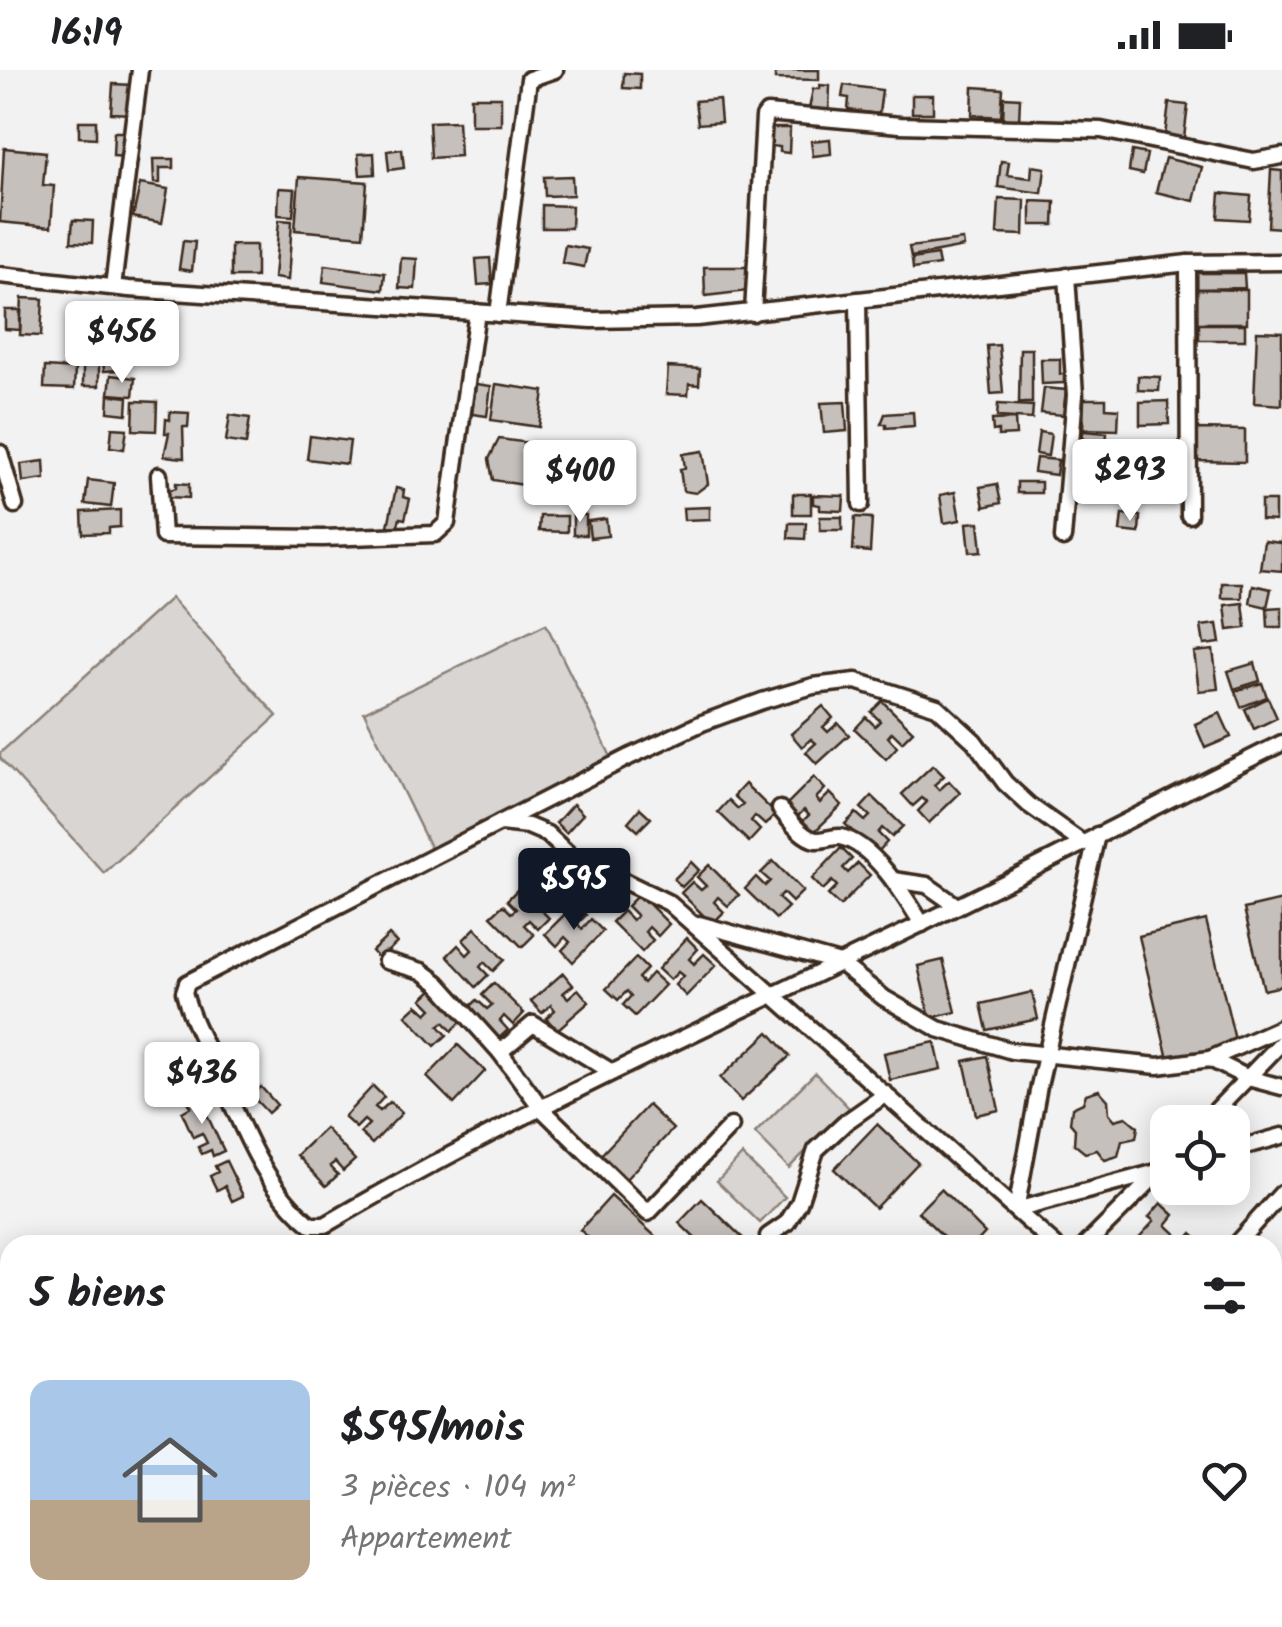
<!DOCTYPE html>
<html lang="fr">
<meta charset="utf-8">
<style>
:root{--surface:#fff;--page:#f6f6f6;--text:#202124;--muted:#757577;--accent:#111827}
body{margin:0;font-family:Kalam,sans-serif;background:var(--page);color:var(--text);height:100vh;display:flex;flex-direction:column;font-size:38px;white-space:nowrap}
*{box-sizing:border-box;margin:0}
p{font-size:32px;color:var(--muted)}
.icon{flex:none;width:55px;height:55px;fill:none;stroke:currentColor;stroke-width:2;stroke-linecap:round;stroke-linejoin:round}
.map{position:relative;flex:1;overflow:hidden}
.side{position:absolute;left:0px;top:1165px;width:1282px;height:392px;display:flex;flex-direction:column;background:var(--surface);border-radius:30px 30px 0 0;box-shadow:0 5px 25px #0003}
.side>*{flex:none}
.fabs{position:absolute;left:1150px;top:1035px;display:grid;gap:20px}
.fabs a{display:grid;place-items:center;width:100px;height:100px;border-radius:20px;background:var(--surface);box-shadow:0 5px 25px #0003;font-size:50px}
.price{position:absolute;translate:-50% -85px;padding:0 22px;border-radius:10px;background:#fff;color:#222;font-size:32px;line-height:65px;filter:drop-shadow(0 2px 5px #0008)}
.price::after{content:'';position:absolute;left:50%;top:60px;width:30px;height:22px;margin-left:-15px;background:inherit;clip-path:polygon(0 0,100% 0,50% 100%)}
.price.current{background:var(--accent);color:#fff}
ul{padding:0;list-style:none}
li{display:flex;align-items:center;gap:30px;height:250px;padding:0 30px}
li span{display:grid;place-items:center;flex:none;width:280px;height:200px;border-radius:20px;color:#555}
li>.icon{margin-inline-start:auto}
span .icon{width:120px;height:120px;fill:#fffc;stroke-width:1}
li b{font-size:42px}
h2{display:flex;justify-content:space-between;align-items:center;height:120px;padding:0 30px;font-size:42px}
.status{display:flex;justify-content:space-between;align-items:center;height:70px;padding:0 50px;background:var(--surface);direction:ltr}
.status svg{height:28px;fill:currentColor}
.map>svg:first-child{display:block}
</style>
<div class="status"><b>16:19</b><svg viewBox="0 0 49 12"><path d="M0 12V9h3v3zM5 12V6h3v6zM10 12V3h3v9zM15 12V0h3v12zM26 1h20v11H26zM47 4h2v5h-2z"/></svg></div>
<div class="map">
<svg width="1282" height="1557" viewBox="0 0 1282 1557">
<rect width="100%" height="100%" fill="#f3f2f2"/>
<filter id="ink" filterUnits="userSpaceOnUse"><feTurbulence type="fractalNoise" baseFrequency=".01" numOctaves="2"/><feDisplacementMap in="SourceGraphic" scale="20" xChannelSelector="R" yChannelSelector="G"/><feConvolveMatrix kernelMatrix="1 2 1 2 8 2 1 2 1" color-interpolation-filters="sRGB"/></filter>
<g filter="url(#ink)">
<g fill="#d8d5d2" stroke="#8a8078" stroke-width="2.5">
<polygon points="171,528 277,646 104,803 0,688 0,683"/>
<polygon points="546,554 614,693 432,781 364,642"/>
<polygon points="815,1003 849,1038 789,1098 755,1063"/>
<polygon points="742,1085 785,1127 760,1153 717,1111"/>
</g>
<g fill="#c6c0bd" stroke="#3b2a1e" stroke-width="2.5">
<polygon points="775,0 819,0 819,10 775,9"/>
<polygon points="624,3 640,4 640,19 623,18"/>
<polygon points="113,14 133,15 132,44 111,43"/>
<polygon points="820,15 830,16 829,40 809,39 813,19 820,19"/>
<polygon points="844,15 882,20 879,44 848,40 849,28 842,27"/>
<polygon points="973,17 1003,19 1001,47 972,45"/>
<rect x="912" y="25" width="21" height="18"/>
<rect x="471" y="27" width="30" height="28"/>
<polygon points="1004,27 1020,28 1019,52 1003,51"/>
<polygon points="719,29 721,52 698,54 695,31"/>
<polygon points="1169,33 1188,35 1184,68 1165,66"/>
<polygon points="79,51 96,51 96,68 79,67"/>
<polygon points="458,51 460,86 431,88 429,52"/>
<polygon points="772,58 790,58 789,83 780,82 780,77 771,76"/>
<polygon points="114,62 128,62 127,87 113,86"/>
<polygon points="830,69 831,84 813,86 811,71"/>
<polygon points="4,78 46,82 43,115 54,116 51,157 0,152"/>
<polygon points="402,79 404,98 389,100 387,81"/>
<polygon points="1132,81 1147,84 1143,104 1129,101"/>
<polygon points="374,83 375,104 360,105 358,84"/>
<polygon points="1165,88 1202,97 1194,131 1156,122"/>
<polygon points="153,89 174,89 174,98 160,98 160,113 154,113"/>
<polygon points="1001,91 1009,92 1007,105 1031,108 1032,96 1045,98 1042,123 998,117"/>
<polygon points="1271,100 1282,101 1282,158 1268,157"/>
<polygon points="572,106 573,125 545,126 544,107"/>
<polygon points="299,107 367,112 363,166 295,160"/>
<polygon points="140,114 168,119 162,153 133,147"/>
<polygon points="279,118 295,119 293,146 278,145"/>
<polygon points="1220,123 1251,126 1249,150 1218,148"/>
<polygon points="999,129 1025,130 1024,165 997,164"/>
<polygon points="1031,131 1055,132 1054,155 1031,155"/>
<polygon points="542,135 572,136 571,158 542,158"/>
<polygon points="73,150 93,151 92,173 71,172"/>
<polygon points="279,150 292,151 288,210 274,208"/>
<polygon points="963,170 964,177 911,187 909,177"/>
<polygon points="183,171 195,172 192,201 179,199"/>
<rect x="231" y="175" width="25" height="32"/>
<polygon points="565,175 588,179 584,197 562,193"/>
<polygon points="937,185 939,195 913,199 912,189"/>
<polygon points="401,188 417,189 415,219 399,218"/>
<polygon points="490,188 492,214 478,215 476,189"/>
<polygon points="325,195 385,203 383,220 323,212"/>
<polygon points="704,197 748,197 748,221 705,226"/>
<polygon points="1196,203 1244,203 1245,218 1196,219"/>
<polygon points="1196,219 1247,220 1247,253 1196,253"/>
<polygon points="22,228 43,229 41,266 20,265"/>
<polygon points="5,240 20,240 20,260 5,259"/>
<polygon points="100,253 101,286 87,286 87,254"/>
<rect x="1199" y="254" width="46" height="16"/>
<polygon points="1257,261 1282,262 1282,335 1254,333"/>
<polygon points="118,273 121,300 104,301 102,275"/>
<polygon points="999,275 1003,323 991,324 987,276"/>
<polygon points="1020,279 1032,279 1032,333 1019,333"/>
<polygon points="1041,289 1060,289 1060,304 1064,304 1064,313 1042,314"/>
<polygon points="83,292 99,293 99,316 83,316"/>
<polygon points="45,297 75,299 74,319 44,318"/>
<polygon points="668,297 700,299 699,315 689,314 688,325 666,324"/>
<polygon points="111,305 135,308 133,326 109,324"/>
<polygon points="1138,306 1160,307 1159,321 1138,320"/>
<polygon points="476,314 491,316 487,346 472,344"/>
<polygon points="496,314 544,321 539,357 491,350"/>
<polygon points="1044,318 1066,320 1063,345 1041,343"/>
<polygon points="109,325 128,327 127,344 108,342"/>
<polygon points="1084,329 1106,329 1106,338 1119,339 1118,360 1083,359"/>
<polygon points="134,331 157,332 156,361 133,360"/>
<polygon points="1168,331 1169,354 1140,355 1140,332"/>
<polygon points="845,332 847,361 824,363 821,333"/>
<polygon points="998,334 1033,336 1032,349 997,347"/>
<polygon points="170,342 189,343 188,357 183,357 184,388 164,386 169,363 165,363 166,349 170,350"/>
<polygon points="913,342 914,356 886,358 886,354 881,354 885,344"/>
<polygon points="230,345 250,348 246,374 226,371"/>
<polygon points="1015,349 1016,365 998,366 998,360 993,361 992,350"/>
<polygon points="112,358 127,359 124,379 110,377"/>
<polygon points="1196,359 1245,360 1245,392 1196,391"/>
<polygon points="1083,361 1107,363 1105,385 1082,383"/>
<polygon points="1039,362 1051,364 1048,386 1036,384"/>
<polygon points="310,366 350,371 347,394 307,389"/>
<polygon points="499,369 530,373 524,415 493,410 489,389"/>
<polygon points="1135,373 1163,374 1163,394 1134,394"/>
<polygon points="703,381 708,414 696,423 683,421 680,399 685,398 683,384"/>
<polygon points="1036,388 1058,390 1056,405 1034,402"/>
<polygon points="44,391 45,409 23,412 21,394"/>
<polygon points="88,410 114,413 111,437 85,434"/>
<polygon points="1135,411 1169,413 1168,433 1133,431"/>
<rect x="1017" y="412" width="24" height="11"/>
<polygon points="176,413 189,414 189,428 167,427 167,421 176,418"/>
<polygon points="997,414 1001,433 984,437 980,417"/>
<polygon points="396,418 404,420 403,427 410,429 405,449 400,448 397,459 388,456"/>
<polygon points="955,422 960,450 944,453 940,425"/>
<rect x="793" y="424" width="18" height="20"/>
<polygon points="813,425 844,426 843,441 820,440 820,435 813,434"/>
<polygon points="1261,431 1275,431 1275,451 1261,450"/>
<polygon points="710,437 710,449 684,450 683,438"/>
<polygon points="120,440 120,457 109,458 109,463 83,464 82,442"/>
<polygon points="1122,444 1140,446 1139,463 1120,461"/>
<rect x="573" y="445" width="13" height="20"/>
<polygon points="540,446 567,446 567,462 539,461"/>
<rect x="820" y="447" width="22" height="13"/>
<polygon points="855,447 872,448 870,482 853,480"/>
<polygon points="606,449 608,466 590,468 588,451"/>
<polygon points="979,452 982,481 970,482 967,453"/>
<polygon points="789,453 806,453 805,469 788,468"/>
<polygon points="1282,467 1282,501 1260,499 1264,471 1281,473"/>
<rect x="1222" y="513" width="20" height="15"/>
<polygon points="1253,515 1271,519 1267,537 1250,533"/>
<polygon points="1243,533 1246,558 1228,560 1225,535"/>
<polygon points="1282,537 1282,557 1268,557 1267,538"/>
<polygon points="1217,554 1220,573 1204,575 1201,556"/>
<polygon points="1213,580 1218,619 1199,621 1194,582"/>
<polygon points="1255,593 1260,611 1234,619 1228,601"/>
<polygon points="1262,613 1267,627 1241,637 1235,621"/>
<polygon points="1268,628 1277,648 1254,659 1245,639"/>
<polygon points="882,631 913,661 902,672 892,662 888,667 897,677 886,689 855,659 866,647 875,656 880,651 871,642"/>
<polygon points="823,636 833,648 823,657 828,662 838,653 849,665 817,694 806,682 816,673 811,669 802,677 791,664"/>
<polygon points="1220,643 1231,667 1205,678 1195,654"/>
<polygon points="933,695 944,706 934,715 939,720 949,711 960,723 929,753 918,741 927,732 922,728 913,736 902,724"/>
<polygon points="814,707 825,719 816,728 820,733 830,723 842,735 811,765 800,754 809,745 804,740 795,749 784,737"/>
<polygon points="745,714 776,744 765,755 755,746 751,751 760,760 749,772 718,742 729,730 738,739 743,734 734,726"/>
<polygon points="872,726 903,756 892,767 882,758 878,763 887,772 876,784 845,754 856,743 865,751 870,746 861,738"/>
<polygon points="573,734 583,744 566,763 556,753"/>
<polygon points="640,738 651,748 638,761 628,752"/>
<polygon points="841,778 852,789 843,798 848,803 858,793 870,805 840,836 828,825 837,816 832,811 823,820 812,809"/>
<polygon points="773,791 803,821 792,832 783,823 778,828 788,837 776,849 745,819 756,807 765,816 770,811 761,803"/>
<polygon points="691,792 699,800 682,817 674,809"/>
<polygon points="709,795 739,825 728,836 718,827 714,832 724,842 712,854 681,823 692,812 701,820 706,816 697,807"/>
<polygon points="519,818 549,848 538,859 529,850 524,855 534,865 522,877 491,846 503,835 511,843 516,839 507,830"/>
<polygon points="639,824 669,854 658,866 649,857 645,862 653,870 642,882 612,852 623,841 632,850 637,846 627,836"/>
<polygon points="1282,830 1282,916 1264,920 1244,839"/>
<polygon points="575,834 586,845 577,854 582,859 591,849 603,861 573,892 562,880 570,872 565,867 557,876 545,864"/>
<polygon points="1206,850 1236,974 1168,989 1139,866"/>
<polygon points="475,858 504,890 493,901 484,892 480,897 488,905 476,917 447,886 458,875 467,885 472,880 463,870"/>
<polygon points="389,865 397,873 379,889 372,881"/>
<polygon points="687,868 698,879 689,889 694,894 704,884 716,895 686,926 675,915 683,906 678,902 670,910 658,899"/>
<polygon points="636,888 647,899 638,908 643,913 652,903 665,915 635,946 623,935 631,926 627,921 618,930 606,919"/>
<polygon points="943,890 956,942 930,948 918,896"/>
<polygon points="563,903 573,915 563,923 568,928 578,919 589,932 557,960 546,948 555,940 551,935 542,943 531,931"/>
<polygon points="494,913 524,943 513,955 504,946 500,951 508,960 496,971 466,941 477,930 487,939 492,935 482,925"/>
<polygon points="434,918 464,949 452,961 444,952 439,956 447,965 435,976 406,945 417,935 427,944 432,939 422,929"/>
<polygon points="1032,922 1038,949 987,960 981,934"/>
<polygon points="769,962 790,986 741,1031 720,1008"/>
<polygon points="935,972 941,999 890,1010 884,983"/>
<polygon points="458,975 485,1001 454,1034 427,1007"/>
<polygon points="987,986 999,1040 976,1045 964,991"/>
<polygon points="373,1016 384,1027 375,1037 380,1041 390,1032 402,1043 372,1074 360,1063 369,1054 364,1050 356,1058 344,1047"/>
<polygon points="261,1017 277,1035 268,1043 251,1025"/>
<polygon points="1099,1020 1108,1030 1109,1043 1115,1050 1126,1047 1138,1057 1136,1068 1122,1071 1118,1086 1105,1090 1097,1080 1085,1083 1074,1074 1075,1059 1070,1053 1072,1038 1083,1033 1086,1024"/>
<polygon points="198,1026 224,1081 213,1086 211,1080 202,1084 198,1077 207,1073 202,1063 193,1067 182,1042 191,1037 188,1031"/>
<polygon points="648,1035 673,1059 625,1110 600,1086"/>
<polygon points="877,1054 918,1093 875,1138 834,1099"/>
<polygon points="325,1058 355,1090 343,1101 335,1092 330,1096 338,1105 326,1116 297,1085"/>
<polygon points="226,1091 243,1126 232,1131 225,1116 217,1120 210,1106 218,1102 215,1096"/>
<polygon points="941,1119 985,1163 974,1175 952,1175 918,1142"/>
<polygon points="611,1126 655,1166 647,1175 597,1175 580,1160"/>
<polygon points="702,1129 748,1173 746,1175 702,1175 679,1153"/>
<polygon points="1161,1133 1174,1145 1166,1155 1184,1172 1192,1163 1205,1175 1132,1175 1154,1151 1149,1147"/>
</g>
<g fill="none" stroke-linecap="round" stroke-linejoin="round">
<g stroke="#3b2a1e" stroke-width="21">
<g id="minor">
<polyline points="1188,193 1189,445"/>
<polyline points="0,205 129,219 592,250 697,248 1188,193 1282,192"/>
<polyline points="113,217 140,0"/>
<polyline points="858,230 861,434"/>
<polyline points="753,243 764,47 767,43 900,55 1101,60 1254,91 1282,86"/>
<polyline points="498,244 529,9 555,0"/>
<polyline points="0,383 15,435"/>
<polyline points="159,405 163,466 323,468 435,464 447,453 477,242"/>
<polyline points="1063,468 1075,325 1067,206"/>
<path d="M780,739c9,10 22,29 36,31 8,1 16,-4 24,-3 33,6 66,61 82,87"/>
<polyline points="500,753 528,756 547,764 594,808 626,812 669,833 1055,1175"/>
<polyline points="1097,765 1039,1016 1016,1140 1168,1099"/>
<path d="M1081,772l-52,-37 -24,-22 -31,-42 -37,-34 -81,-26 -43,5 -51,15 -60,22 -73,34 -442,226 -3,9c7,28 22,54 34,80 25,56 45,113 93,153h14c180,-106 374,-194 563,-285 132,-63 262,-132 394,-197"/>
<polyline points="893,810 927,815 957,836"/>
<polyline points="699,854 840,893 884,928 938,959 1012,981 1158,996 1210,989 1248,1008 1282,1017"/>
<polyline points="386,891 422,901 438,913 500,982 542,1039 648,1143 731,1056"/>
<polyline points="500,982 533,954 612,1002"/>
<polyline points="1210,989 1282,957"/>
<polyline points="1205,1052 1282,972"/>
<polyline points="1232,1080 1282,1066"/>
<polyline points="768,1166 787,1153 799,1133 816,1080 846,1052 886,1024"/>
<polyline points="1086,1175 1157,1104"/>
<polyline points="1235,1175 1282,1123"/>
<polyline points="1272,1311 1282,1313"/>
<polyline points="1272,1438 1282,1438"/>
<polyline points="0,1482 10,1482"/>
</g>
</g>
<use href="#minor" stroke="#fff" stroke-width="14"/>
</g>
</g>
</svg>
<div class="fabs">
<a><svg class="icon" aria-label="locate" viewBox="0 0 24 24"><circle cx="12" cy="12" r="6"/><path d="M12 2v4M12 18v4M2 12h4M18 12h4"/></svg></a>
</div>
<b class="price" style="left:122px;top:316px">$456</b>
<b class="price" style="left:1130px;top:454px">$293</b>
<b class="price" style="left:580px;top:455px">$400</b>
<b class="price current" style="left:574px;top:863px">$595</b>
<b class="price" style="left:202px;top:1057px">$436</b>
<section class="side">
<h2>5 biens<svg class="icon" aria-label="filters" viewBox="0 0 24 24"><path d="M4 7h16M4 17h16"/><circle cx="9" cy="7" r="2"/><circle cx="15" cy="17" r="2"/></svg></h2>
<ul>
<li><span style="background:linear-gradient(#a9c7e8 60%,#b9a48a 0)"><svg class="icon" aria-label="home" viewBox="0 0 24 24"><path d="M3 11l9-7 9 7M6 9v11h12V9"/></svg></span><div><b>$595/mois</b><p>3 pièces · 104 m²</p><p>Appartement</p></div><svg class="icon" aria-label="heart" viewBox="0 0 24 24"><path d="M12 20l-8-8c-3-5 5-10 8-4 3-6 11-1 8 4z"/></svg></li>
</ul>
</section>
</div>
